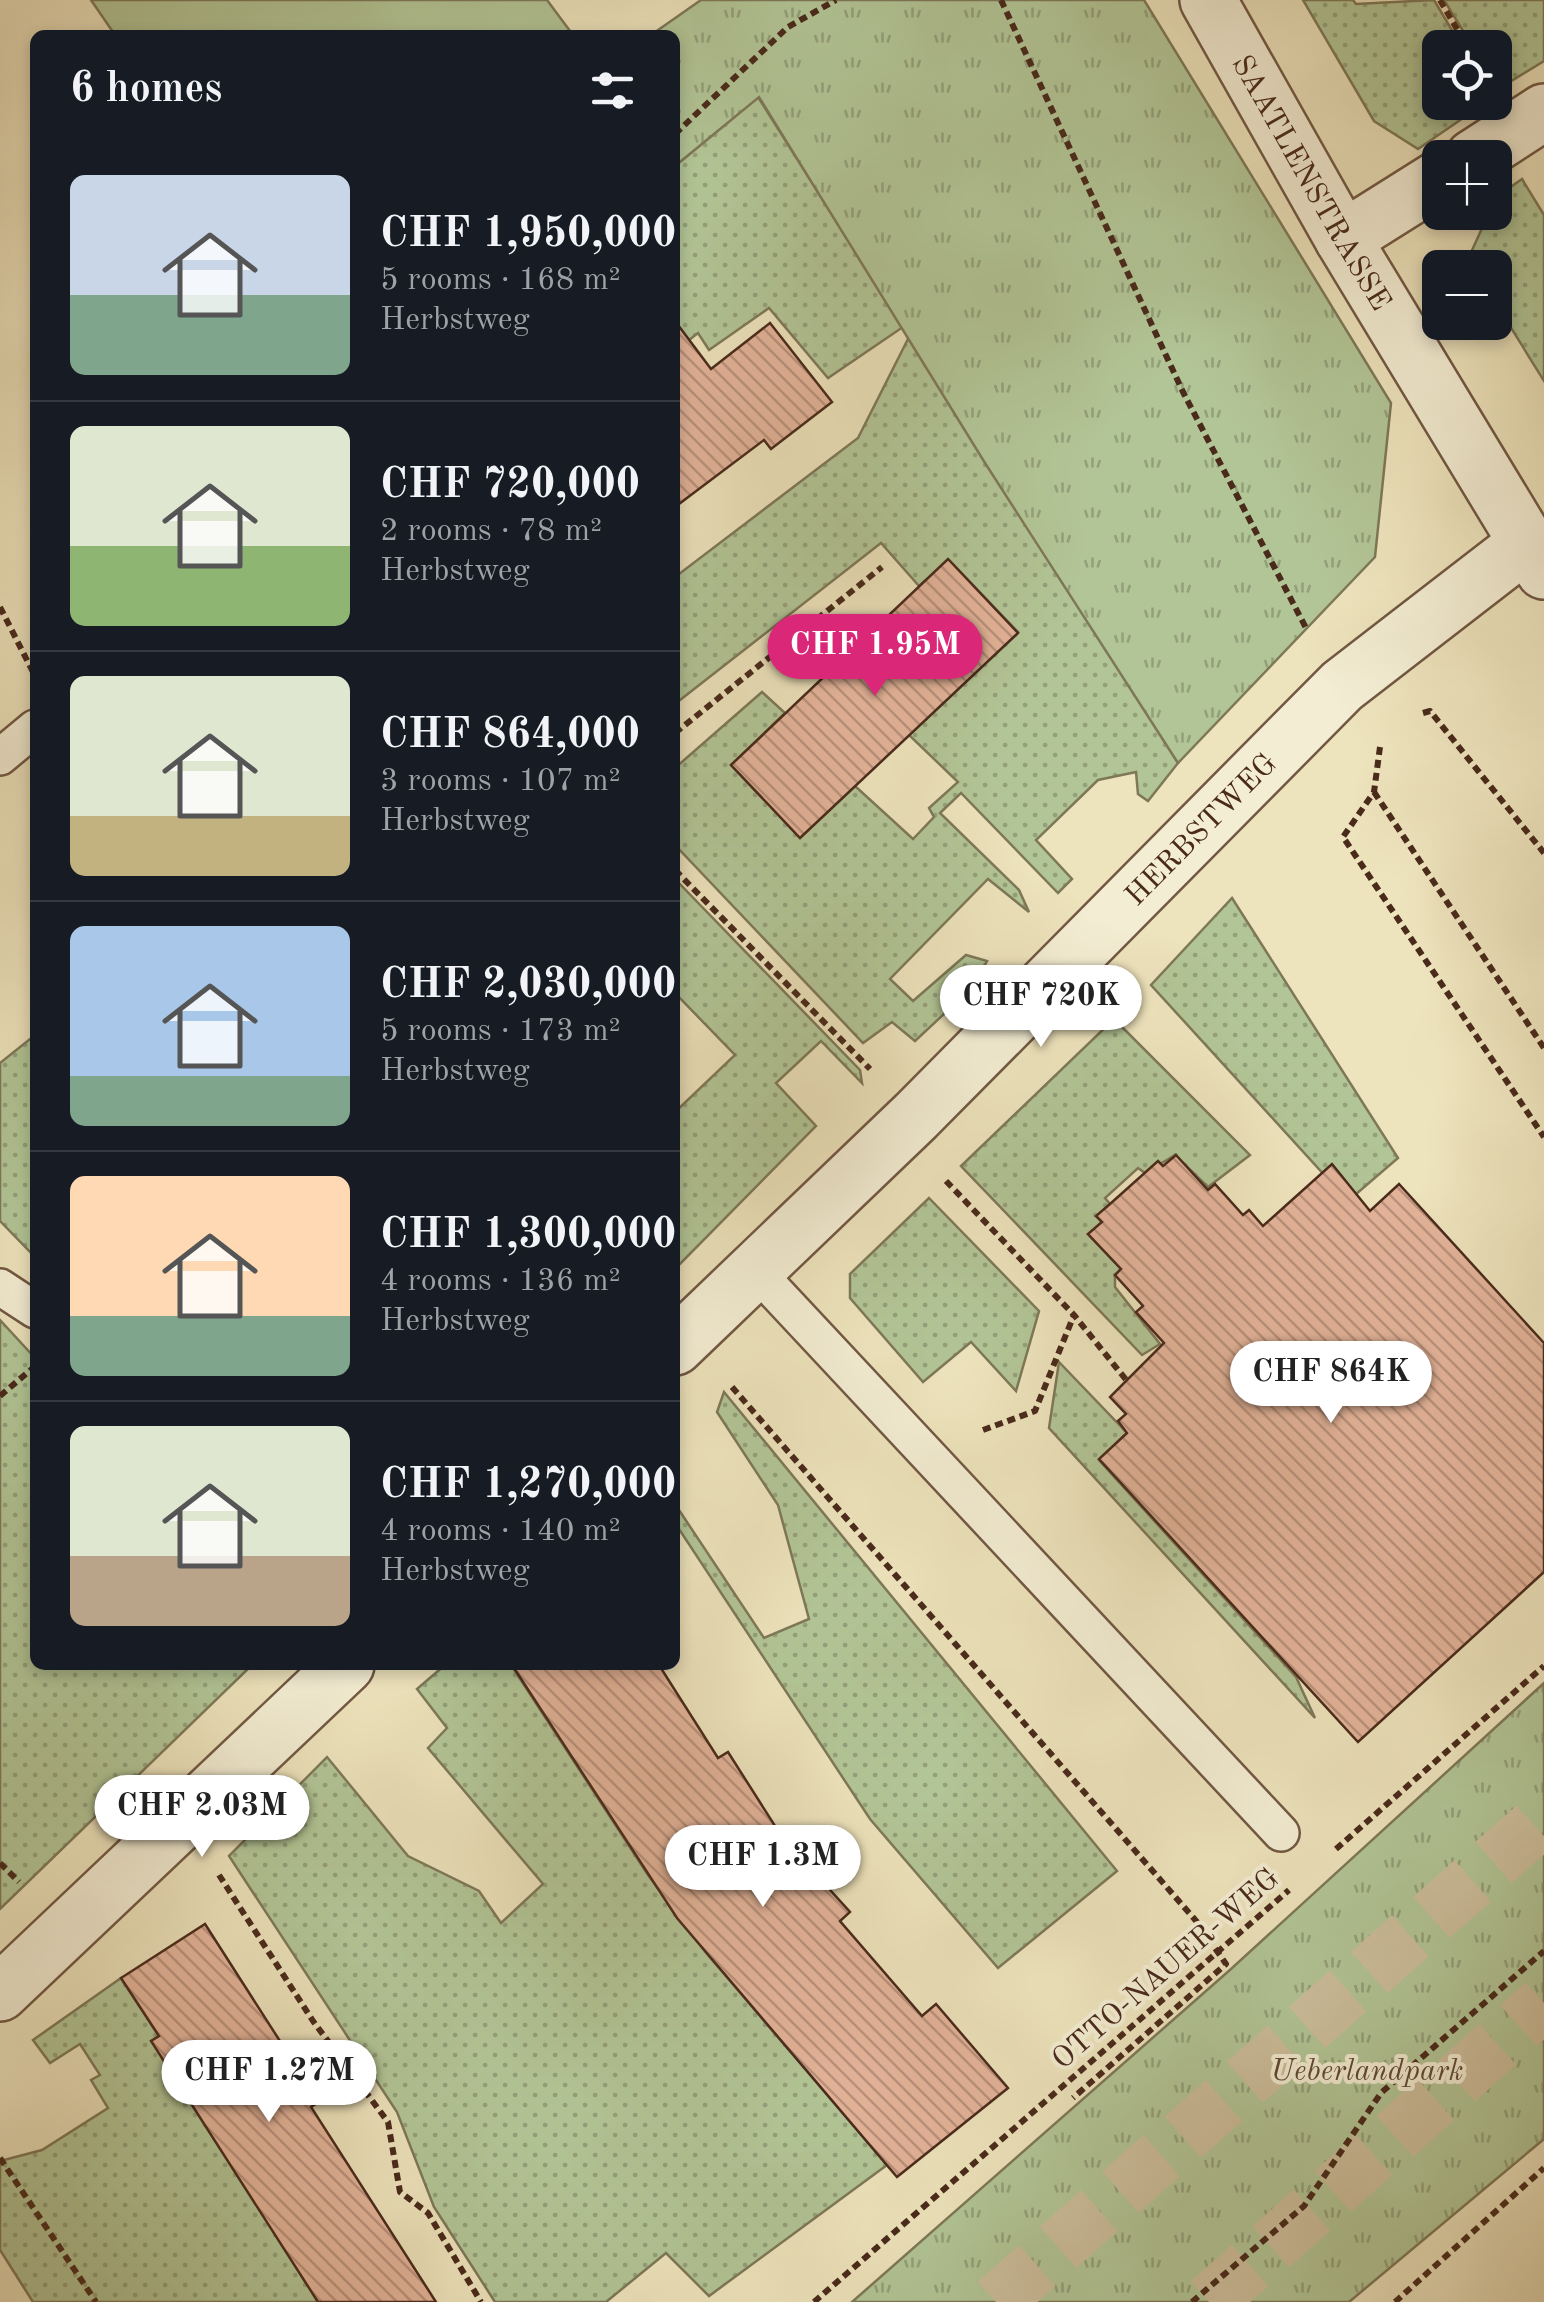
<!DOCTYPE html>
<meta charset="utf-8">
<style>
:root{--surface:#171b24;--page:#20242c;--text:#f1f3f6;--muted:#9ea1a6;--line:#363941;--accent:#db2777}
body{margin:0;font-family:"Old Standard TT",serif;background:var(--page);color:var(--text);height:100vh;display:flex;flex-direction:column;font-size:38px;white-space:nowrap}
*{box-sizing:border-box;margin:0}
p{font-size:32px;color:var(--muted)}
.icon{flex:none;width:55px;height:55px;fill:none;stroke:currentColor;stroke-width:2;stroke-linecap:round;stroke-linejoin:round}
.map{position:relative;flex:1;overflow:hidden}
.panel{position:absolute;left:30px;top:30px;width:650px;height:1640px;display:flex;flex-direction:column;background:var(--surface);border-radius:15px;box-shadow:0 5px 15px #0003}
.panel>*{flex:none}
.fabs{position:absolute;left:1422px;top:30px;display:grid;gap:20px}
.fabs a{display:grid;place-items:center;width:90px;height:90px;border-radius:15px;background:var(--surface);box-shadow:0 5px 15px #0003;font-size:50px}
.price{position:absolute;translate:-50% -85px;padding:0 22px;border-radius:35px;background:#fff;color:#222;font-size:32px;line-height:65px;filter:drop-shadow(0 2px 5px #0008)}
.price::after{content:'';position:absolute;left:50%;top:60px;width:30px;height:22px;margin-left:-15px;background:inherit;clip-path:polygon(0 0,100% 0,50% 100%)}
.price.current{background:var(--accent);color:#fff}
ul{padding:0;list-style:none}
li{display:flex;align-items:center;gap:30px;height:250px;padding:0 40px}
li+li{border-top:2px solid var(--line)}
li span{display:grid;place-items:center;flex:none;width:280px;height:200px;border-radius:15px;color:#555}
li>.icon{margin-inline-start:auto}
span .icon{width:120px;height:120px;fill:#fffc;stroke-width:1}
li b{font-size:42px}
h2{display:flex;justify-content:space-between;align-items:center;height:120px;padding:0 40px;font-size:42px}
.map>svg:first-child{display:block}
</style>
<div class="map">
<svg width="1544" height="2302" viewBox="0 0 1544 2302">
<defs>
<pattern id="grass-dots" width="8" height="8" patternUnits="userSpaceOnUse" patternTransform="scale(2.5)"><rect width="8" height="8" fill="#b2c596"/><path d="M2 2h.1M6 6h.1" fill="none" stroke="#93a07a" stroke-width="1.8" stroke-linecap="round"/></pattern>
<pattern id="park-tufts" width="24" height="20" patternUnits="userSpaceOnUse" patternTransform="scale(2.5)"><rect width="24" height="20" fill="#b2c596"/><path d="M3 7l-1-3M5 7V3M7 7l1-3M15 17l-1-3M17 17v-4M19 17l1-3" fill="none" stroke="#93a07a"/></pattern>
<pattern id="building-back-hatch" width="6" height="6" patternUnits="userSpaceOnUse" patternTransform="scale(2.5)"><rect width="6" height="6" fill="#e3b399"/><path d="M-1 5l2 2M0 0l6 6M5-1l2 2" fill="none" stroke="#ba927c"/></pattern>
</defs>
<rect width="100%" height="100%" fill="#ede3bc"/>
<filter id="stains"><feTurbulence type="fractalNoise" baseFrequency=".002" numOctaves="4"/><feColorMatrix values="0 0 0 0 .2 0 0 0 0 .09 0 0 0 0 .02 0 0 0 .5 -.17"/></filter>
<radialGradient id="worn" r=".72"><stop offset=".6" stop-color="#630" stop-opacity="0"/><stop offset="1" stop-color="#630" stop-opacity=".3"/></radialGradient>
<g fill="url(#grass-dots)" stroke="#7e7858" stroke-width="2.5">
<polygon points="1303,0 1353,0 1356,4 1434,0 1462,47 1440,48 1440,102 1485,103 1418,149 1374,121"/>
<polygon points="1444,0 1544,0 1544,61 1498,89 1495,48 1473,47"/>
<polygon points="758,97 903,327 828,378 769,308 709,350 698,333 675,351 675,166"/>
<polygon points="1522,179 1544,215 1544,381 1495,302 1495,268 1474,267 1468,259 1489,213 1495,212 1495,198"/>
<polygon points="909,337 1178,763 1148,801 1138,794 1136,772 1098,780 1036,840 1072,879 1058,893 961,793 940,813 1019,890 1029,912 988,879 890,979 913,1001 966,955 987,961 974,986 915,1041 892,1022 863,1043 675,845 675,768 762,692 785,713 731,765 800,838 855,786 913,839 934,817 929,808 958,782 909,735 1018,632 949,560 919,586 881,543 675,704 675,577 858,438"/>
<polygon points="675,879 860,1070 862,1083 821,1041 776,1083 816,1126 675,1269 675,1112 735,1055 675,993"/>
<polygon points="1232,898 1398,1158 1348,1201 1151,985"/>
<polygon points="1114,1019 1250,1155 1208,1187 1175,1155 1145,1173 1138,1168 1105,1198 1110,1204 1097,1216 1102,1222 1088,1234 1121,1269 1115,1275 1115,1287 1160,1344 1142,1355 961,1166"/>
<polygon points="35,1035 35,1257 0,1221 0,1063"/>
<polygon points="929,1198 1039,1311 1016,1391 971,1342 923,1382 850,1298 850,1274"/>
<polygon points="0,1320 35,1358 35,1665 252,1665 0,1909"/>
<polygon points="1059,1362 1127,1433 1099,1460 1296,1677 1315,1718 1049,1428"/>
<polygon points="724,1392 1117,1871 998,1968 870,1819 675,1523 675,1504 764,1638 809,1619 778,1505 717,1412"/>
<polygon points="445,1665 511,1665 648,1875 707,1954 887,2165 709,2296 666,2253 606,2302 495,2302 434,2207 397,2112 229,1856 327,1757 408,1856 479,1891 501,1923 543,1884 428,1748 447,1728 417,1689"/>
<polygon points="121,1978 236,2155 318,2302 33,2302 0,2250 0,2161 42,2150 108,2108 91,2080 100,2075 80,2044 50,2063 33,2040"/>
</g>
<g fill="url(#park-tufts)" stroke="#7e7858" stroke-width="2.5">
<polygon points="701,0 1144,0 1391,403 1375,557 1178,763 985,463 759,97 675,166 675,35 651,35"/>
<polygon points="1544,1683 1544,2139 1349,2302 852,2302 1231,1969"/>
</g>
<polygon fill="#b2c596" stroke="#7e7858" stroke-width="2.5" points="91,0 547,0 573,35 115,35"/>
<g fill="url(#building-back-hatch)" stroke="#492a1b" stroke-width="2.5">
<polygon points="675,321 711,369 770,323 832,402 771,449 764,440 675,507"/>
<polygon points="948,559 1018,633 800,838 731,765"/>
<polygon points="1176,1155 1208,1190 1215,1184 1243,1215 1249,1210 1263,1226 1332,1164 1370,1211 1399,1184 1544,1343 1544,1572 1358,1742 1099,1459 1127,1433 1118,1421 1126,1414 1110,1397 1164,1343 1136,1312 1143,1306 1115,1275 1121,1269 1088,1234 1102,1222 1096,1216 1110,1204 1158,1161 1163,1166"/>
<polygon points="512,1665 659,1665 718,1758 728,1752 782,1837 850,1912 840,1921 922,2016 936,2004 1008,2088 897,2177 677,1918"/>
<polygon points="205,1924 319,2102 311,2107 436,2302 318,2302 151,2041 159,2036 121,1978"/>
</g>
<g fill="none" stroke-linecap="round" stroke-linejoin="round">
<g stroke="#ccbe9c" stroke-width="55" stroke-dasharray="55 28" stroke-linecap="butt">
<polyline points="996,2302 1544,1818"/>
<polyline points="1209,2302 1544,2003"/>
</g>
<g stroke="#725843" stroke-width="40">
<g id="lane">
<polyline points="0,757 35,728"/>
<polyline points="755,1270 1281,1833"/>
<polyline points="0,1287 35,1310"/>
</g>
</g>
<g stroke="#725843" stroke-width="60">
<g id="street">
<path id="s1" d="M1208,0l135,239 201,332"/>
<polyline points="1473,158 1544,112"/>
<polyline points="1343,239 1440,178"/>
<path id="s2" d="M675,1347l241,-231 426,-430 185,-143"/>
<polyline points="0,1993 346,1665"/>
</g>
</g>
<g stroke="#492a1b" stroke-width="6" stroke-dasharray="8 5" stroke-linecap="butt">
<polyline points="1001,0 1183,392 1306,628"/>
<polyline points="1440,0 1468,48"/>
<polyline points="675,134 788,27 836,0"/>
<polyline points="0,607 34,674"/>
<polyline points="1423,713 1430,711 1544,853"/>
<polyline points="675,733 882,567"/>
<polyline points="1380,747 1374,792 1343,837 1544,1137"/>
<polyline points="1374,792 1544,1048"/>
<polyline points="675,870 870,1069"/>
<polyline points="946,1181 1074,1315 1127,1381"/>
<polyline points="732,1387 1197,1922 1226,1964 1073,2098"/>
<polyline points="0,1396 34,1367"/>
<polyline points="983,1430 1035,1411 1074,1315"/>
<polyline points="1336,1849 1544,1666"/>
<polyline points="0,1863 19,1882"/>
<polyline points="219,1875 313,2021 388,2122 400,2192 428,2213 481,2302"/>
<polyline points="0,2158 96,2302"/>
<polyline points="814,2302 1289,1890"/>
<polyline points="1192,2302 1304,2206 1381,2093 1544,1951"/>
<polyline points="1395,2302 1544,2168"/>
</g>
<use href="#lane" stroke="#f3edd3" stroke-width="35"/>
<use href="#street" stroke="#f3edd3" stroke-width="55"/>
</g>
<g text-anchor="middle" stroke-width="8" stroke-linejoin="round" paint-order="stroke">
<g font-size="30" fill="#492a1b" stroke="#f3edd3">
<text dy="10" stroke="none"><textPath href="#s1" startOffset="210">SAATLENSTRASSE</textPath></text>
<text dy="10" stroke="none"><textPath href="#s2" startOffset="738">HERBSTWEG</textPath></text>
<text transform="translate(1165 1968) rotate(-41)" y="10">OTTO-NAUER-WEG</text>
</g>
<g font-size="30" font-style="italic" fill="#5e4934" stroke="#f3edd3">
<text x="1367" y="2080">Ueberlandpark</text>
</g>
</g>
<rect width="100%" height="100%" filter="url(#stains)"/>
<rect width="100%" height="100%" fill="url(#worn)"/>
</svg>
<div class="fabs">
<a><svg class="icon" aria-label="locate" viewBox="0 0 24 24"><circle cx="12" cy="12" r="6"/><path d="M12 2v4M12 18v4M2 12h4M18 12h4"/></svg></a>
<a>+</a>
<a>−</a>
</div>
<b class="price current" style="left:875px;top:699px">CHF 1.95M</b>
<b class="price" style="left:1041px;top:1050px">CHF 720K</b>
<b class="price" style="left:1331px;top:1426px">CHF 864K</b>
<b class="price" style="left:202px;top:1860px">CHF 2.03M</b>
<b class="price" style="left:763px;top:1910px">CHF 1.3M</b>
<b class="price" style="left:269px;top:2125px">CHF 1.27M</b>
<section class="panel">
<h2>6 homes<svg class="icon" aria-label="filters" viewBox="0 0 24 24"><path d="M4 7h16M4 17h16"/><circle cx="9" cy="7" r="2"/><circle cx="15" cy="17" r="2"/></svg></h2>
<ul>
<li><span style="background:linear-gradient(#c9d6e8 60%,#7fa58c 0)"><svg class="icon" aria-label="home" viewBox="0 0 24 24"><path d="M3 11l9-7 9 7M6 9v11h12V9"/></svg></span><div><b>CHF 1,950,000</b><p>5 rooms · 168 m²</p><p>Herbstweg</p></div></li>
<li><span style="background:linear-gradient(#dfe7d0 60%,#8fb573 0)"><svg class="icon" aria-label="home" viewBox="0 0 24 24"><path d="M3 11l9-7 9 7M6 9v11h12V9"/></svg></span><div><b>CHF 720,000</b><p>2 rooms · 78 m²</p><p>Herbstweg</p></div></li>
<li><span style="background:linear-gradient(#dfe7d0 70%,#c2b280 0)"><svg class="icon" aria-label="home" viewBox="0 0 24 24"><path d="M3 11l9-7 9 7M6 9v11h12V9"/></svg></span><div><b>CHF 864,000</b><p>3 rooms · 107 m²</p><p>Herbstweg</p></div></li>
<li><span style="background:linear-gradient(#a9c7e8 75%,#7fa58c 0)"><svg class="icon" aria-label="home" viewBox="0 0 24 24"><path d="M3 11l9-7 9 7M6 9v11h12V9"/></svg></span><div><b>CHF 2,030,000</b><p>5 rooms · 173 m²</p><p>Herbstweg</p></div></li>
<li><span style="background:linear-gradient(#ffd9b3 70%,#7fa58c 0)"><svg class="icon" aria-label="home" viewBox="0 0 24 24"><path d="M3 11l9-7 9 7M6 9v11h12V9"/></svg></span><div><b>CHF 1,300,000</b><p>4 rooms · 136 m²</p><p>Herbstweg</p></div></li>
<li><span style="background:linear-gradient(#dfe7d0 65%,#b9a48a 0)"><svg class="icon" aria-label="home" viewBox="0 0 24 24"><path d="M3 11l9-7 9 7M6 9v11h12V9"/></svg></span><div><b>CHF 1,270,000</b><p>4 rooms · 140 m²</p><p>Herbstweg</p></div></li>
</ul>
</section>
</div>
